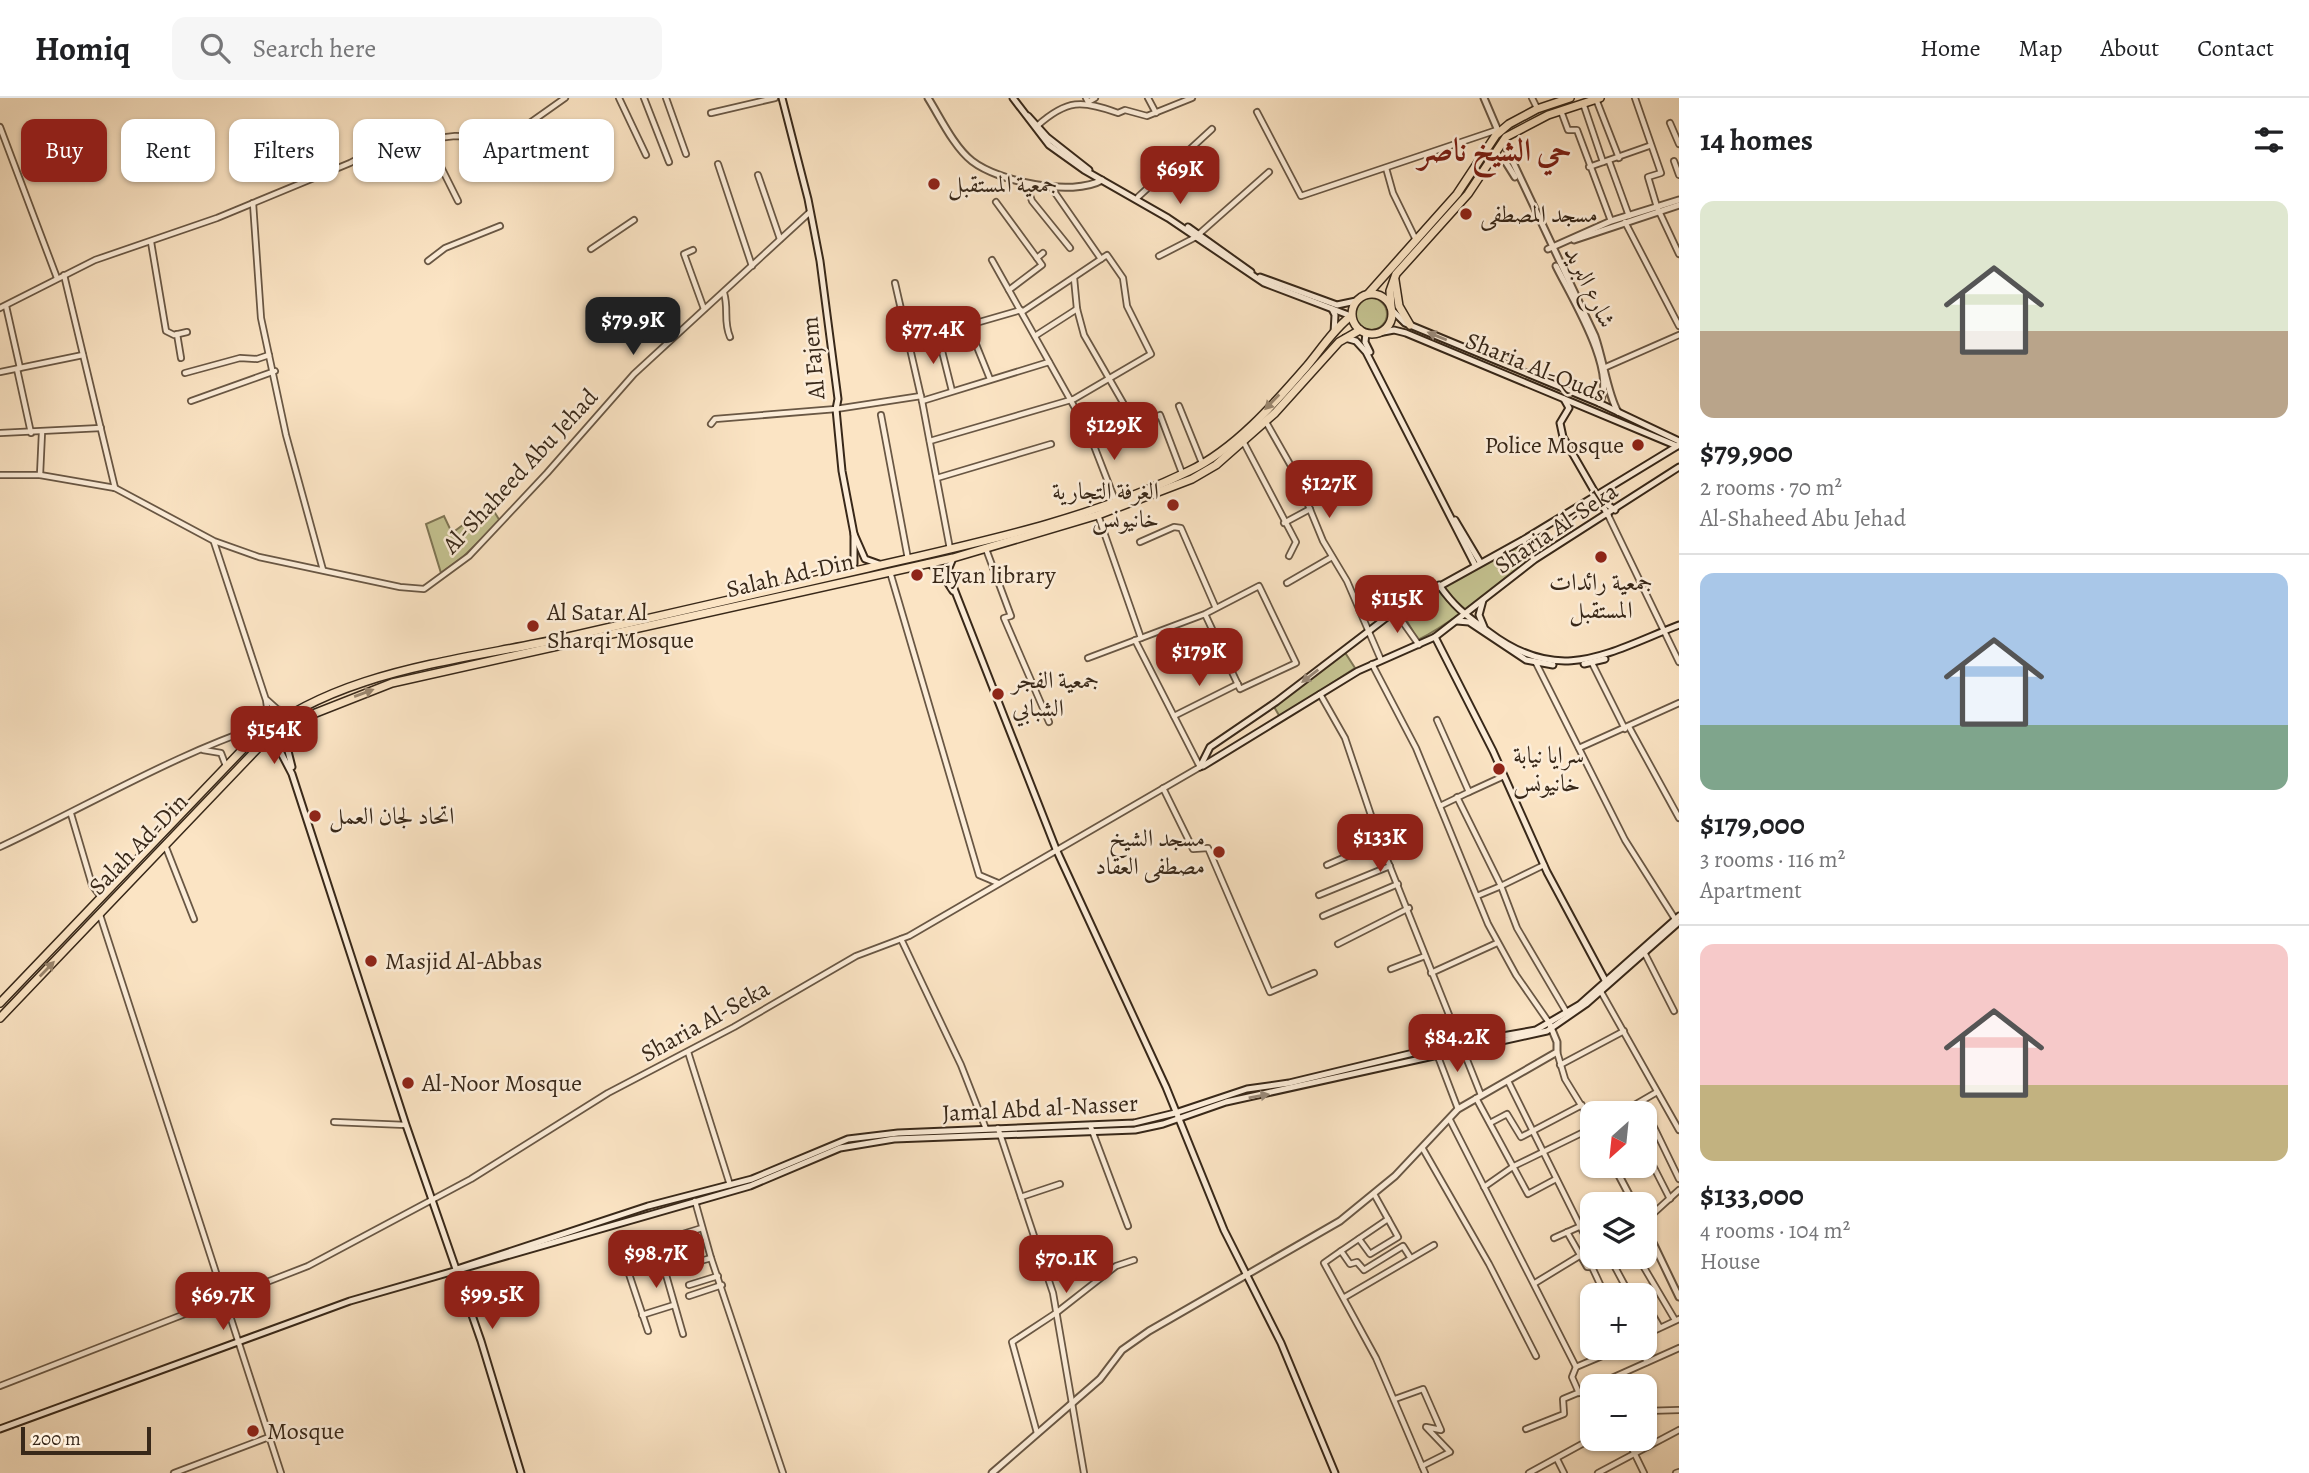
<!DOCTYPE html>
<meta charset="utf-8">
<style>
:root{--surface:#fff;--page:#f6f6f6;--text:#202124;--muted:#757577;--line:#e0e0e0;--accent:#8f2418}
body{margin:0;font-family:Alegreya,Amiri,serif;background:var(--page);color:var(--text);height:100vh;display:flex;flex-direction:column;font-size:26px;white-space:nowrap}
*{box-sizing:border-box;margin:0}
p{font-size:23px;color:var(--muted)}
.icon{flex:none;width:38px;height:38px;fill:none;stroke:currentColor;stroke-width:2;stroke-linecap:round;stroke-linejoin:round}
.map{position:relative;flex:1;overflow:hidden}
.sheet{display:flex;flex-direction:column;background:var(--surface);width:630px}
.sheet>*{flex:none}
.hud{position:absolute;left:21px;top:21px;width:665px;height:63px;display:flex;gap:14px}
.needle{width:46px;rotate:207deg}
.fabs{position:absolute;left:1580px;top:1003px;display:grid;gap:14px}
.fabs a{display:grid;place-items:center;width:77px;height:77px;border-radius:14px;background:var(--surface);box-shadow:0 2px 5px #0004;font-size:35px}
.scale{position:absolute;left:21px;bottom:18px;width:130px;box-sizing:border-box;padding-left:7px;border:4px solid #382819;border-top:0;font-size:19px;line-height:24px;white-space:nowrap;color:#382819;-webkit-text-stroke:5px #fcedd9;paint-order:stroke}
.price{position:absolute;translate:-50% -60px;padding:0 16px;border-radius:14px;background:var(--accent);color:#fff;font-size:23px;line-height:46px;filter:drop-shadow(0 2px 4px #0008)}
.price::after{content:'';position:absolute;left:50%;top:42px;width:21px;height:16px;margin-left:-10px;background:inherit;clip-path:polygon(0 0,100% 0,50% 100%)}
.price.on{background:#222;color:#fff}
ul{padding:0;list-style:none}
li{display:grid;align-content:center;gap:14px;height:371px;padding:0 21px}
li+li{border-top:2px solid var(--line)}
li span{display:grid;place-items:center;height:217px;border-radius:14px;color:#555}
li>.icon{margin-inline-start:auto}
span .icon{width:126px;height:126px;fill:#fffc;stroke-width:1}
li b{font-size:30px}
h2{display:flex;justify-content:space-between;align-items:center;height:84px;padding:0 21px;font-size:30px}
.tag{padding:0 24px;border-radius:14px;background:var(--surface);box-shadow:0 2px 5px #0004;font-size:24px;line-height:63px}
.tag.on{background:var(--accent);color:#fff}
header{display:flex;align-items:center;gap:42px;box-sizing:border-box;height:98px;padding:0 35px;background:var(--surface);border-bottom:2px solid var(--line)}
header strong{font-size:33px}
nav{display:flex;gap:38px;margin-inline-start:auto;font-size:24px}
.search{width:490px;height:63px;background:var(--page);display:flex;align-items:center;gap:18px;box-sizing:border-box;padding:0 24px;border-radius:14px;color:var(--muted);font-size:26px}
main{display:flex;flex:1;min-height:0}
.map>svg:first-child{display:block}
</style>
<header>
<strong>Homiq</strong>
<div class="search"><svg class="icon" aria-label="search" viewBox="0 0 24 24"><circle cx="10" cy="10" r="6"/><path d="M15 15l6 6"/></svg>Search here</div>
<nav><a>Home</a><a>Map</a><a>About</a><a>Contact</a></nav>
</header>
<main>
<div class="map">
<svg width="1679" height="1375" viewBox="0 0 1679 1375">
<rect width="100%" height="100%" fill="#fbe4c4"/>
<filter id="stains"><feTurbulence type="fractalNoise" baseFrequency=".00286" numOctaves="4"/><feColorMatrix values="0 0 0 0 .2 0 0 0 0 .09 0 0 0 0 .02 0 0 0 .5 -.17"/></filter>
<radialGradient id="worn" r=".72"><stop offset=".6" stop-color="#630" stop-opacity="0"/><stop offset="1" stop-color="#630" stop-opacity=".3"/></radialGradient>
<g fill="#c4c290" stroke="#7e7554" stroke-width="2">
<circle cx="1371" cy="216" r="16"/>
<polygon points="490,407 500,423 463,459 441,475 426,426 444,418 452,435"/>
<path d="M1522,445l9,16c-37,27 -72,60 -113,81l-17,-29z"/>
<polygon points="1344,553 1355,570 1280,619 1273,607"/>
</g>
<g fill="none" stroke-linecap="round" stroke-linejoin="round">
<g stroke="#695744" stroke-width="8">
<g id="minor">
<polyline points="619,0 646,57"/>
<polyline points="644,0 669,64"/>
<polyline points="666,0 686,56"/>
<polyline points="1086,0 1088,4 1095,0"/>
<polyline points="1148,0 1156,15"/>
<polyline points="1532,0 1537,10"/>
<polyline points="1635,0 1661,75 1648,79 1657,109 1679,156"/>
<polyline points="1596,1 1619,60"/>
<polyline points="1583,5 1603,64"/>
<polyline points="1561,13 1568,32 1577,32 1611,123"/>
<polyline points="1257,14 1301,98 1497,32"/>
<polyline points="711,15 775,0"/>
<polyline points="1670,25 1679,46"/>
<path d="M1037,28c30,-27 45,-26 81,-13l7,-3 22,6 45,-18"/>
<polyline points="0,29 57,180"/>
<polyline points="427,41 458,103"/>
<polyline points="1609,63 1629,118"/>
<polyline points="1674,63 1679,77"/>
<polyline points="718,66 752,168"/>
<polyline points="1589,69 1649,48"/>
<polyline points="1386,70 1393,95 1416,142"/>
<polyline points="758,77 780,141"/>
<polyline points="1026,86 1032,103 1070,150"/>
<polyline points="1051,89 1101,161"/>
<polyline points="1138,99 1212,31"/>
<polyline points="996,104 1037,160 1043,155"/>
<polyline points="253,105 261,220 286,337 323,472"/>
<polyline points="1625,124 1679,228"/>
<polyline points="1199,136 1269,74"/>
<polyline points="151,144 166,233 174,237 187,234"/>
<polyline points="591,151 634,122"/>
<polyline points="693,152 684,156 704,211"/>
<polyline points="1159,158 1196,139"/>
<polyline points="992,162 1089,335 1115,402"/>
<polyline points="428,163 445,150 500,128"/>
<polyline points="64,177 115,390"/>
<polyline points="1074,180 1077,211 1084,237 1137,329 1160,317 1182,375"/>
<polyline points="895,185 922,303 950,451"/>
<polyline points="1009,192 1042,167 1037,160"/>
<path d="M724,195c5,16 -1,28 6,44"/>
<polyline points="6,208 20,270"/>
<polyline points="0,210 95,162 217,120 350,65 386,46 455,38 495,39 524,29 565,0"/>
<polyline points="969,229 990,281"/>
<polyline points="177,236 181,260"/>
<polyline points="938,237 952,293"/>
<polyline points="1035,238 1077,211"/>
<polyline points="910,244 1021,212"/>
<polyline points="1606,269 1679,237"/>
<polyline points="17,271 31,335"/>
<polyline points="0,274 83,257"/>
<polyline points="185,275 240,260 257,261 269,257"/>
<polyline points="191,303 275,273"/>
<polyline points="922,303 1049,264"/>
<polyline points="1179,308 1202,365"/>
<polyline points="881,317 908,461"/>
<polyline points="1266,324 1295,375 1323,443 1347,483 1381,562"/>
<polyline points="711,326 715,321 836,311 921,298"/>
<polyline points="0,335 101,330"/>
<polyline points="930,343 1074,301 1151,256 1127,208 1123,180 1107,157 1022,214"/>
<polyline points="1244,345 1296,444 1289,458"/>
<polyline points="0,377 40,377 115,390 214,443 259,459 400,489 424,491 469,458 547,375 634,276 810,114"/>
<polyline points="40,377 42,334"/>
<polyline points="937,380 1051,346"/>
<polyline points="1098,417 1141,540"/>
<polyline points="1608,417 1679,564"/>
<polyline points="1284,425 1310,411"/>
<polyline points="1523,442 1534,462"/>
<polyline points="214,444 266,602 268,616 264,625"/>
<polyline points="1140,444 1174,429 1181,430 1215,508"/>
<polyline points="986,451 1011,518 1004,520 1049,624"/>
<polyline points="890,474 979,777 998,785"/>
<polyline points="1287,485 1332,459"/>
<polyline points="1395,513 1419,547"/>
<polyline points="1088,560 1205,516 1259,488 1296,565 1240,591 1205,516"/>
<polyline points="1536,565 1625,742 1675,821"/>
<polyline points="1592,565 1625,631"/>
<polyline points="1372,566 1416,650 1488,826 1516,877 1550,926"/>
<polyline points="1320,596 1345,640 1380,744 1481,997"/>
<polyline points="267,602 277,611 292,615"/>
<polyline points="1174,618 1238,586"/>
<polyline points="1437,622 1469,694 1504,678"/>
<polyline points="1629,629 1679,720"/>
<polyline points="1579,650 1679,605"/>
<polyline points="203,652 221,655 226,668"/>
<polyline points="1163,690 1193,751 1208,750 1270,894 1314,875"/>
<polyline points="1457,699 1501,788 1477,798"/>
<polyline points="1440,708 1469,694"/>
<polyline points="71,716 92,787 101,799"/>
<polyline points="165,747 194,821"/>
<path d="M0,749c92,-43 181,-97 279,-127"/>
<polyline points="1327,767 1380,744"/>
<polyline points="1544,767 1501,788 1517,830 1567,915"/>
<polyline points="1319,797 1390,768"/>
<polyline points="100,817 281,1375"/>
<polyline points="1323,818 1398,786"/>
<polyline points="901,841 961,967 986,1031"/>
<polyline points="1338,846 1409,810"/>
<polyline points="1644,854 1674,913"/>
<polyline points="1391,871 1425,858"/>
<polyline points="1431,875 1497,845"/>
<polyline points="1600,892 1679,1032"/>
<polyline points="688,954 730,1087"/>
<polyline points="1557,954 1565,981 1592,1025"/>
<polyline points="1437,956 1458,1011"/>
<polyline points="1560,967 1624,933"/>
<polyline points="1508,983 1592,1152"/>
<polyline points="1476,1000 1528,1096 1556,1081"/>
<polyline points="1626,1012 1657,994"/>
<polyline points="1650,1021 1679,1081"/>
<polyline points="1450,1022 1576,1269"/>
<polyline points="334,1024 406,1027"/>
<polyline points="1490,1025 1507,1016 1521,1039 1582,1007"/>
<polyline points="1090,1027 1128,1128"/>
<polyline points="998,1030 1053,1195 1084,1375"/>
<polyline points="1423,1051 1489,1166 1536,1258"/>
<polyline points="1645,1052 1670,1101"/>
<polyline points="1484,1089 1514,1068 1592,1030"/>
<polyline points="1021,1099 1060,1086"/>
<polyline points="695,1103 711,1160 783,1375"/>
<polyline points="1645,1123 1679,1092"/>
<polyline points="1567,1134 1587,1169 1592,1169 1605,1197"/>
<polyline points="673,1139 702,1130"/>
<polyline points="1554,1140 1581,1128"/>
<polyline points="1359,1141 1370,1156 1398,1139 1374,1096"/>
<polyline points="619,1146 648,1233"/>
<polyline points="1341,1153 1388,1121"/>
<polyline points="660,1156 683,1236"/>
<polyline points="1609,1158 1630,1197"/>
<polyline points="1410,1159 1403,1148 1364,1172 1357,1164 1350,1166 1341,1153 1324,1165 1376,1260 1425,1375"/>
<polyline points="1642,1166 1675,1222"/>
<polyline points="1589,1168 1607,1158"/>
<polyline points="676,1170 711,1160"/>
<polyline points="1535,1185 1581,1157"/>
<polyline points="689,1187 718,1178"/>
<polyline points="689,1198 722,1187"/>
<polyline points="1345,1199 1434,1147"/>
<polyline points="1645,1215 1650,1212 1659,1228"/>
<polyline points="642,1217 674,1207"/>
<polyline points="1645,1237 1679,1221"/>
<polyline points="1640,1250 1647,1264"/>
<polyline points="0,1288 308,1168 471,1081 608,995 734,929 856,858 909,838 1200,669 1135,542"/>
<polyline points="1594,1288 1679,1250"/>
<polyline points="1579,1295 1572,1279 1576,1269 1621,1250"/>
<polyline points="1395,1301 1423,1291 1441,1332 1426,1329 1450,1354 1422,1368"/>
<polyline points="1645,1313 1679,1312"/>
<polyline points="1526,1331 1564,1316 1563,1301 1592,1289"/>
<polyline points="1037,1335 1012,1244 1056,1215 1116,1168 1134,1162"/>
<polyline points="1627,1340 1644,1375"/>
<polyline points="1557,1361 1564,1375"/>
<polyline points="174,1375 269,1339"/>
<polyline points="1529,1375 1593,1340"/>
<polyline points="1598,1375 1679,1332"/>
<polyline points="1676,1375 1679,1374"/>
</g>
</g>
<g stroke="#695744" stroke-width="9">
<g id="tertiary">
<path d="M928,0c12,19 26,49 44,63 27,21 100,36 130,19"/>
<polyline points="1484,0 1499,35"/>
<path d="M1503,43l92,195c8,22 13,60 23,76"/>
<polyline points="1489,64 1505,63 1515,79"/>
<polyline points="1574,142 1679,107"/>
<polyline points="1548,151 1611,123 1679,102"/>
<path d="M1556,168c14,29 63,107 43,137"/>
<polyline points="1614,1068 1634,1106"/>
<polyline points="1645,1128 1679,1199"/>
<polyline points="992,1375 1100,1281 1122,1252 1149,1233 1340,1123 1395,1078 1458,1011 1557,954 1557,944 1550,927"/>
</g>
</g>
<g stroke="#382819" stroke-width="9">
<g id="secondary">
<polyline points="782,0 808,101 820,163 838,301 836,311 842,373 854,436 865,461 879,466"/>
<polyline points="1013,0 1049,47 1084,72 1168,120 1264,185 1351,218"/>
<polyline points="1028,18 1047,39 1089,72"/>
<polyline points="1188,129 1251,174"/>
<polyline points="1260,179 1337,207 1356,203"/>
<polyline points="1332,211 1335,217 1334,235"/>
<polyline points="1392,212 1405,225 1599,305 1679,343"/>
<polyline points="1366,235 1365,244 1370,254"/>
<polyline points="1378,235 1394,232 1406,235 1677,348"/>
<polyline points="1345,240 1356,243 1366,254 1475,467"/>
<polyline points="1564,301 1569,310 1560,325 1563,339 1608,417"/>
<polyline points="1604,394 1605,405 1615,412"/>
<polyline points="1455,422 1480,464"/>
<polyline points="953,460 948,472 951,483 1056,751 1166,989 1224,1132 1281,1245 1335,1375"/>
<polyline points="928,465 940,473 953,493"/>
<polyline points="844,474 854,466 854,436"/>
<path d="M1439,487c17,24 27,30 50,47 71,54 118,21 190,-7"/>
<polyline points="1483,502 1479,517 1484,529"/>
<polyline points="1457,523 1469,524 1526,562 1553,567"/>
<polyline points="1435,539 1493,653 1547,774 1605,882"/>
<polyline points="1584,566 1605,561"/>
<polyline points="288,631 285,641 292,669"/>
<polyline points="260,648 279,651 292,676 406,1027 481,1243 521,1375"/>
<polyline points="1203,668 1358,573 1435,539 1534,462 1679,369"/>
<polyline points="1200,669 1210,649 1276,604 1395,513 1523,442 1679,347"/>
<polyline points="457,1171 648,1108 752,1081 848,1041 898,1035 1134,1025 1175,1015 1247,991 1289,985 1434,950 1536,932 1579,907 1679,818"/>
<polyline points="0,1331 350,1203 750,1088 840,1050 894,1041 1135,1032 1163,1026 1226,1004 1547,933 1586,906 1679,824"/>
</g>
</g>
<g stroke="#382819" stroke-width="10">
<g id="trunk">
<polyline points="1395,182 1399,208 1410,227"/>
<circle cx="1372" cy="216" r="20"/>
<polyline points="1368,196 1457,96 1496,37 1509,26 1537,11 1570,0"/>
<polyline points="1391,209 1390,193 1396,176 1468,96 1506,39 1548,17 1600,0"/>
<path d="M0,905l245,-256c86,-76 207,-85 314,-108 103,-23 206,-48 309,-71 108,-25 221,-48 321,-97 46,-22 85,-67 118,-105 14,-17 27,-37 44,-50"/>
<polyline points="0,920 260,648 303,620 392,585 953,460 1098,417 1192,381 1216,367 1275,315 1339,244 1360,232"/>
</g>
</g>
<use href="#minor" stroke="#fcedd9" stroke-width="4.5"/>
<use href="#tertiary" stroke="#fcedd9" stroke-width="5"/>
<use href="#secondary" stroke="#fcedd9" stroke-width="5"/>
<use href="#trunk" stroke="#fbe4c4" stroke-width="7"/>
</g>
<defs><path id="oneway-solid" d="M-6-.8H1V-3.2L6.5 0L1 3.2V.8H-6Z" transform="scale(1.75)"/></defs>
<g fill="#9a8a79">
<use href="#oneway-solid" transform="translate(1437 238) rotate(-158)"/>
<use href="#oneway-solid" transform="translate(1310 578) rotate(142)"/>
<use href="#oneway-solid" transform="translate(1259 998) rotate(-10)"/>
</g>
<g fill="#9a866e">
<use href="#oneway-solid" transform="translate(1272 304) rotate(134)"/>
<use href="#oneway-solid" transform="translate(364 595) rotate(-20)"/>
<use href="#oneway-solid" transform="translate(47 871) rotate(-46)"/>
</g>
<g fill="#8f2418" stroke="#fcedd9" stroke-width="2.5">
<circle cx="934" cy="86" r="7"/>
<circle cx="1466" cy="116" r="7"/>
<circle cx="1638" cy="347" r="7"/>
<circle cx="1173" cy="407" r="7"/>
<circle cx="1601" cy="459" r="7"/>
<circle cx="917" cy="477" r="7"/>
<circle cx="533" cy="528" r="7"/>
<circle cx="998" cy="596" r="7"/>
<circle cx="1499" cy="671" r="7"/>
<circle cx="315" cy="718" r="7"/>
<circle cx="1219" cy="754" r="7"/>
<circle cx="371" cy="863" r="7"/>
<circle cx="408" cy="985" r="7"/>
<circle cx="253" cy="1333" r="7"/>
</g>
<g text-anchor="middle" stroke-width="5" stroke-linejoin="round" paint-order="stroke">
<g font-size="24" fill="#382819" stroke="#fcedd9" text-anchor="start">
<text x="948" y="94">جمعية المستقبل</text>
<text x="1480" y="124">مسجد المصطفى</text>
<text x="1624" y="355" text-anchor="end">Police Mosque</text>
<text x="1159" y="401" text-anchor="end">الغرفة التجارية<tspan x="1159" dy="28">خانيونس</tspan></text>
<text x="931" y="485">Elyan library</text>
<text x="1601" y="492" text-anchor="middle">جمعية رائدات<tspan x="1601" dy="28">المستقبل</tspan></text>
<text x="547" y="522">Al Satar Al<tspan x="547" dy="28">Sharqi Mosque</tspan></text>
<text x="1012" y="590">جمعية الفجر<tspan x="1012" dy="28">الشبابي</tspan></text>
<text x="1513" y="665">سرايا نيابة<tspan x="1513" dy="28">خانيونس</tspan></text>
<text x="329" y="726">اتحاد لجان العمل</text>
<text x="1205" y="748" text-anchor="end">مسجد الشيخ<tspan x="1205" dy="28">مصطفى العقاد</tspan></text>
<text x="385" y="871">Masjid Al-Abbas</text>
<text x="422" y="993">Al-Noor Mosque</text>
<text x="267" y="1341">Mosque</text>
</g>
<g font-size="24" fill="#382819" stroke="#fcedd9">
<text transform="translate(1590 189) rotate(64)" y="8">شارع البريد</text>
<text transform="translate(813 260) rotate(-95)" y="8">Al Fajem</text>
<text transform="translate(1536 269) rotate(22)" y="8">Sharia Al-Quds</text>
<text transform="translate(520 373) rotate(-47)" y="8">Al-Shaheed Abu Jehad</text>
<text transform="translate(1556 430) rotate(-34)" y="8">Sharia Al-Seka</text>
<text transform="translate(790 477) rotate(-13)" y="8">Salah Ad-Din</text>
<text transform="translate(138 746) rotate(-46)" y="8">Salah Ad-Din</text>
<text transform="translate(705 923) rotate(-29)" y="8">Sharia Al-Seka</text>
<text transform="translate(1040 1010) rotate(-3)" y="8">Jamal Abd al-Nasser</text>
</g>
<g font-size="32" font-weight="bold" fill="#7a1f14" stroke="#fcedd9">
<text x="1495" y="63">حي الشيخ ناصر</text>
</g>
</g>
<rect width="100%" height="100%" filter="url(#stains)"/>
<rect width="100%" height="100%" fill="url(#worn)"/>
</svg>
<div class="fabs">
<a><svg class="needle" viewBox="-14 -14 28 28"><path d="M0-13l5 13h-10z" fill="#e53935"/><path d="M0 13l5-13h-10z" fill="#757577"/></svg></a>
<a><svg class="icon" aria-label="layers" viewBox="0 0 24 24"><path d="M12 4l9 5-9 5-9-5zM3 14l9 5 9-5"/></svg></a>
<a>+</a>
<a>−</a>
</div>
<div class="scale">200 m</div>
<b class="price" style="left:1180px;top:108px">$69K</b>
<b class="price on" style="left:633px;top:259px">$79.9K</b>
<b class="price" style="left:933px;top:268px">$77.4K</b>
<b class="price" style="left:1114px;top:364px">$129K</b>
<b class="price" style="left:1329px;top:422px">$127K</b>
<b class="price" style="left:1397px;top:537px">$115K</b>
<b class="price" style="left:1199px;top:590px">$179K</b>
<b class="price" style="left:274px;top:668px">$154K</b>
<b class="price" style="left:1380px;top:776px">$133K</b>
<b class="price" style="left:1457px;top:976px">$84.2K</b>
<b class="price" style="left:656px;top:1192px">$98.7K</b>
<b class="price" style="left:1066px;top:1197px">$70.1K</b>
<b class="price" style="left:492px;top:1233px">$99.5K</b>
<b class="price" style="left:223px;top:1234px">$69.7K</b>
<div class="hud">
<a class="tag on">Buy</a>
<a class="tag">Rent</a>
<a class="tag">Filters</a>
<a class="tag">New</a>
<a class="tag">Apartment</a>
</div>
</div>
<section class="sheet">
<h2>14 homes<svg class="icon" aria-label="filters" viewBox="0 0 24 24"><path d="M4 7h16M4 17h16"/><circle cx="9" cy="7" r="2"/><circle cx="15" cy="17" r="2"/></svg></h2>
<ul>
<li><span style="background:linear-gradient(#dfe7d0 60%,#b9a48a 0)"><svg class="icon" aria-label="home" viewBox="0 0 24 24"><path d="M3 11l9-7 9 7M6 9v11h12V9"/></svg></span><div><b>$79,900</b><p>2 rooms · 70 m²</p><p>Al-Shaheed Abu Jehad</p></div></li>
<li><span style="background:linear-gradient(#a9c7e8 70%,#7fa58c 0)"><svg class="icon" aria-label="home" viewBox="0 0 24 24"><path d="M3 11l9-7 9 7M6 9v11h12V9"/></svg></span><div><b>$179,000</b><p>3 rooms · 116 m²</p><p>Apartment</p></div></li>
<li><span style="background:linear-gradient(#f6c9c9 65%,#c2b280 0)"><svg class="icon" aria-label="home" viewBox="0 0 24 24"><path d="M3 11l9-7 9 7M6 9v11h12V9"/></svg></span><div><b>$133,000</b><p>4 rooms · 104 m²</p><p>House</p></div></li>
</ul>
</section>
</main>
